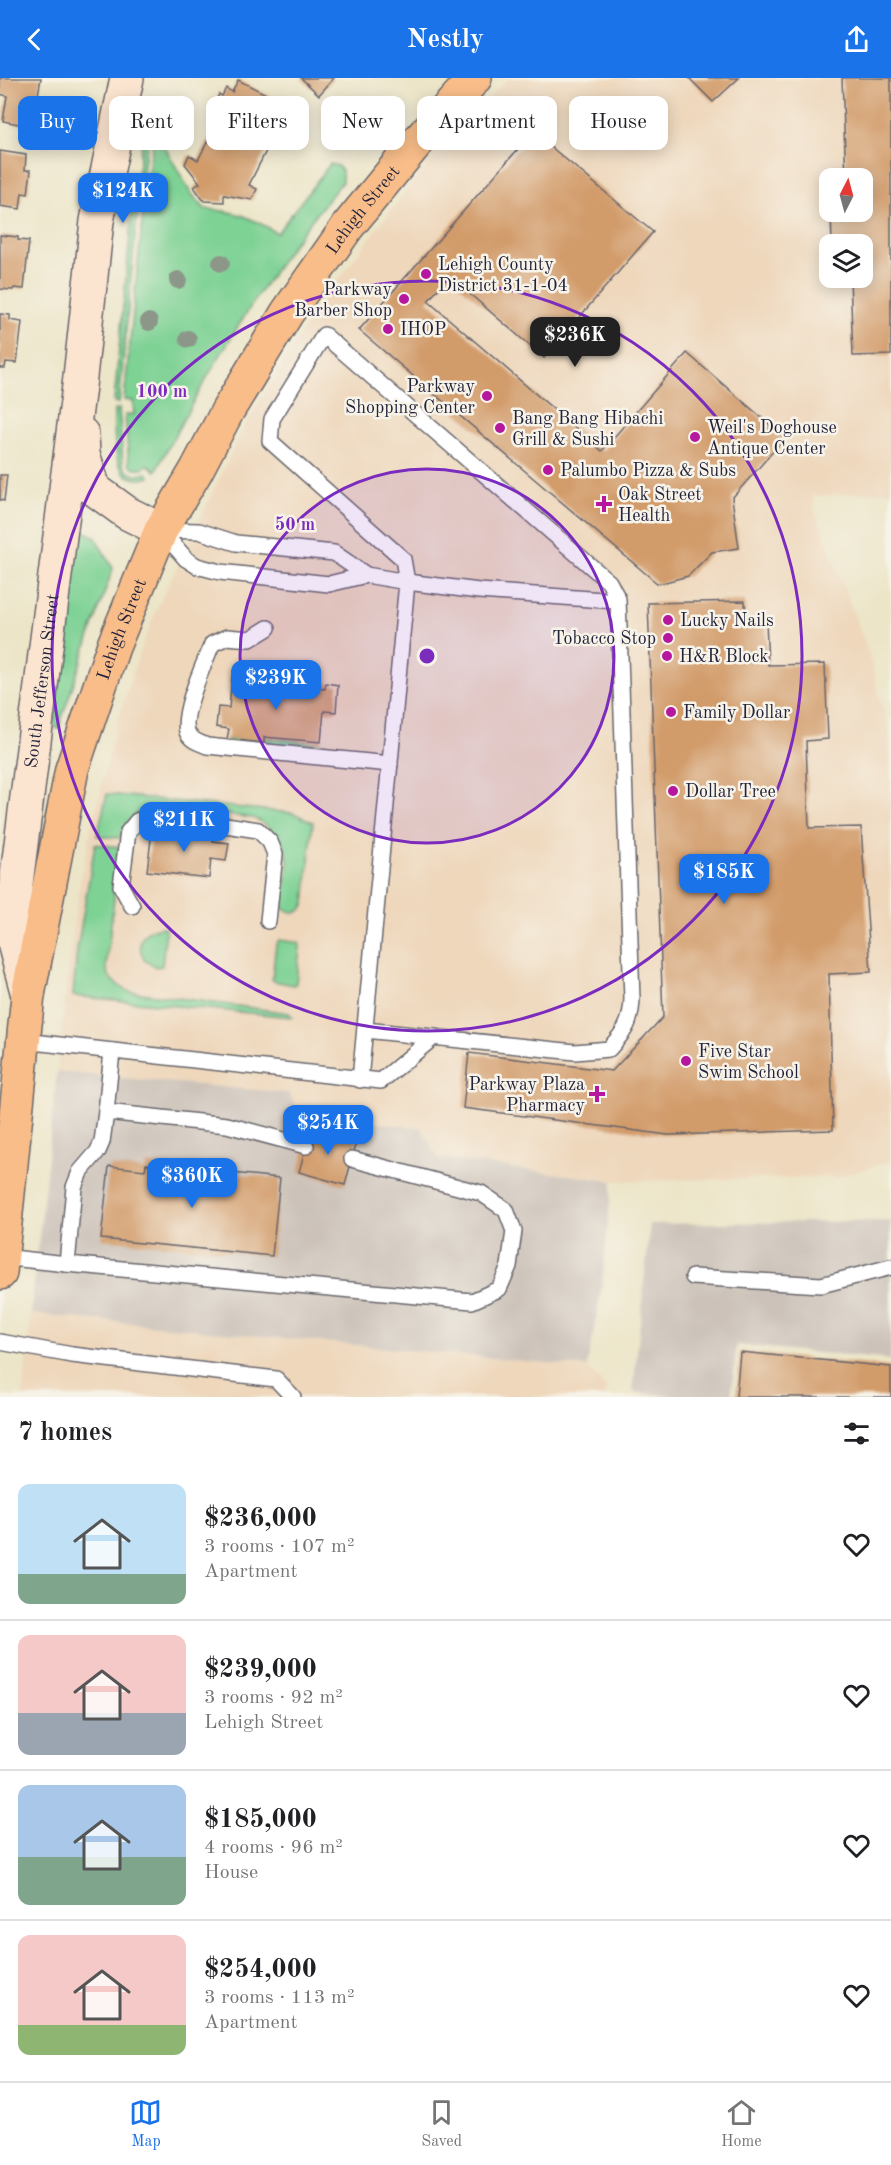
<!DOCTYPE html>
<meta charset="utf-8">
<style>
:root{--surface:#fff;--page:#f6f6f6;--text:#202124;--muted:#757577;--line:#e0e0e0;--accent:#1a73e8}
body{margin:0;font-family:"Old Standard TT",serif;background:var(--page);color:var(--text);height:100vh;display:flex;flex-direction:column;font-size:22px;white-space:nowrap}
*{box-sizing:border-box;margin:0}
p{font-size:20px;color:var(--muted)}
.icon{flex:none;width:33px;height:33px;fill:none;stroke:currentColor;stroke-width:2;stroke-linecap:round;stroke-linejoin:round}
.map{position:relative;height:1319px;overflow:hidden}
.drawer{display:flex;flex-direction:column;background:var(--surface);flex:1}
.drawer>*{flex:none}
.banner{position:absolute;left:18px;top:18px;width:855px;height:54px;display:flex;gap:12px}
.needle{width:39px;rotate:6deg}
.fabs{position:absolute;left:819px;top:90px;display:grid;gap:12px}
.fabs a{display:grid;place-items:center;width:54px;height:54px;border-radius:12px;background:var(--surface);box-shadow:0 3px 15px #0003;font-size:30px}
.price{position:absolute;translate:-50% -51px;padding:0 14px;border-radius:12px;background:var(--accent);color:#fff;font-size:20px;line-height:39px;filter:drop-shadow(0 2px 3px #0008)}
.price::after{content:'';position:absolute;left:50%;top:36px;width:18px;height:14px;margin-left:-9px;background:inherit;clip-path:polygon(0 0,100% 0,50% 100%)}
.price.selected{background:#222;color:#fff}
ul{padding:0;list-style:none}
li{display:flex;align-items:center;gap:18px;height:150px;padding:0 18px}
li+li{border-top:2px solid var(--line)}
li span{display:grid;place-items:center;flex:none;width:168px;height:120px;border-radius:12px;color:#555}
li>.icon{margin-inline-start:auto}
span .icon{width:72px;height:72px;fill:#fffc;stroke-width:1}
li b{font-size:26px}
h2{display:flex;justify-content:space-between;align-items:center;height:72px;padding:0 18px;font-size:26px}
.pill{padding:0 21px;border-radius:12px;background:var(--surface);box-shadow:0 3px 15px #0003;font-size:21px;line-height:54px}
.pill.selected{background:var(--accent);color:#fff}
header{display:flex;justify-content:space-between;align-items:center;height:78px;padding:0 18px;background:var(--accent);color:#fff;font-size:27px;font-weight:700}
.menu{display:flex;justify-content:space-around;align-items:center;height:84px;border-top:2px solid var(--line);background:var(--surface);font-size:16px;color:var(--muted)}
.menu a{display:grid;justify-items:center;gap:3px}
.menu .selected{color:var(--accent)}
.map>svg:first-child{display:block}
</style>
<header><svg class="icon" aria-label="back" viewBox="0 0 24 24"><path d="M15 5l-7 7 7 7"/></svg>Nestly<svg class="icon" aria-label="share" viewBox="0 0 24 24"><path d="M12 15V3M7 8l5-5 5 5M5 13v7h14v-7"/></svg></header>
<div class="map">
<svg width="891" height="1319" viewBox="0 0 891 1319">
<rect width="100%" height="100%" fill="#f7f3e8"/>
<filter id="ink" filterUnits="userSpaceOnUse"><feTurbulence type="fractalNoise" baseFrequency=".0167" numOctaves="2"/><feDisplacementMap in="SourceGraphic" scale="12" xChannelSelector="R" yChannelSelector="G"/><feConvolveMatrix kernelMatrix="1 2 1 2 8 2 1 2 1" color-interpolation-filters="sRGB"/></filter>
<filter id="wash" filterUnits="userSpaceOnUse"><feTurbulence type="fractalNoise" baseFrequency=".008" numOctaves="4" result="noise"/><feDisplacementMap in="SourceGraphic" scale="24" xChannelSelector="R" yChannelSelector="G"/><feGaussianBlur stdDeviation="1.35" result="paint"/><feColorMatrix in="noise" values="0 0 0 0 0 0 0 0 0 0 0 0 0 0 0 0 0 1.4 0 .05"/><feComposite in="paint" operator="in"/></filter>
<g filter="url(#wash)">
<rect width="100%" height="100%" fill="#ece5c8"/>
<g fill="#eed7bb" fill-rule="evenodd">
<path d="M508,0h383v413l-78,5 1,13 54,142 23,90 -1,420 -52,16 -226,4 -174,-23 -17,-30 -121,-15 -243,-41 14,-129 10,-67 10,-46 25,-104 23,-72 16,-41 90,-188 72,-117 115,-152zM830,100h32v34h-32zM830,166h32v34h-32z"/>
<polygon points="31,1236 587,1289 607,1310 605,1319 23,1319"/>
</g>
<g fill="#ccc2b9">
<polygon points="57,994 288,1015 300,1035 421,1050 438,1080 612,1103 602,1207 587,1289 31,1236"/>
<polygon points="891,1143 891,1282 737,1267 731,1319 684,1319 633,1314 650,1146"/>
</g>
<g fill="#7ed294" stroke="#507a68" stroke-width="1.5">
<polygon points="149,56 138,125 119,325 114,324 133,126 143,57"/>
<path d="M154,57l6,3 30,54 15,17c32,2 45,8 72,24l53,-69 8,2 4,5v11c-18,23 -37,45 -54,69 -49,70 -93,144 -132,220l-9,-7 -3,4h-10l-5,-4 -4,-49 9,-1 -1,-13 -9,-1 21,-205z"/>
<path d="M119,331l4,56 5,7 6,2 1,2 12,-3 3,4c-41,13 -35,-43 -36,-67z"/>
<polygon points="84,453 95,459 113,490 58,651 55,649 54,646 75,481 79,457 80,454"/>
<polygon points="264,660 326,666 321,672 228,664 227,661 263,665"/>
<path d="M107,716l186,19 20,9 -8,81 -4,7 -6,3 -12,-4c-2,-17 6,-32 5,-48 -1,-21 -18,-36 -35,-43l-99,-12c-18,4 -29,14 -34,32l-23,-2z"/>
<polygon points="95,766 119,769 113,804 114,820 107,882 107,893 111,901 126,913 289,935 292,939 73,918 77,872"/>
<path d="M162,849l4,2 -4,37 -6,1 -12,-7c-9,-19 -1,-30 18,-33z"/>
<polygon points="279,862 299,865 300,869 296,905 294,907 274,903 272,901 276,866"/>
</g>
<g id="blocks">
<g fill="#d29b6a">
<polygon points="0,0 41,0 37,23 48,25 44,51 3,43 7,18 0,16"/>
<polygon points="301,0 334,0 319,17"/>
<polygon points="689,0 739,0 713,24"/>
<polygon points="842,0 891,0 891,277 853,278 850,200 862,200 862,166 832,166 831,134 862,134 862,100 846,100"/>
<polygon points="238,2 274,20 269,29 288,39 273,71 268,69 249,107 257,111 252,122 224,117 224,124 204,123 194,109 200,105 185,86 189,77 198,82 219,41 210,36 219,16 222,18 226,10 232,14"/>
<polygon points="533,54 653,154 544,280 449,198 428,223 602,373 687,275 785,360 732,420 739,470 712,474 688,498 658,506 359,252"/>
<polygon points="0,73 26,77 25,92 31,92 28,116 22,115 20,131 0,128"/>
<polygon points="0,157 18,159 18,162 29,163 24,211 14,210 13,212 0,211"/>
<polygon points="0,236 10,237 10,242 22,244 17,285 6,284 5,290 0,290"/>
<polygon points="0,397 7,397 4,423 0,422"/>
<polygon points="745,523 746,544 766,543 768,587 825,586 828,661 806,663 809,750 861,749 871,894 829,896 833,1052 668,1057 463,1030 469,975 612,993 663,939 648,525"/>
<polygon points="232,599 296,605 296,608 325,611 326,605 338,607 336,634 324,633 321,664 264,659 264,665 227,661 229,651 216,649 218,629 229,630"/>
<polygon points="176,748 189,750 189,757 214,760 213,763 229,765 226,783 211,781 209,800 147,793 152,753 175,755"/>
<polygon points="311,1050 357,1062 345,1107 299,1094"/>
<polygon points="146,1086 280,1100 272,1178 101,1161 109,1088 145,1092"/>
<polygon points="740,1274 891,1289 891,1319 736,1319"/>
</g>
</g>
</g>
<g filter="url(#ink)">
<use href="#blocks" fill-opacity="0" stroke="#69666c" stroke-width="1.5"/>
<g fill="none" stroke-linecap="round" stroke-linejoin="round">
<g stroke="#69666c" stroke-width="18">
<g id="lane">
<polyline points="161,452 199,453 236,465 334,475 366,497 407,504 360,1002"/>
<polyline points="161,452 186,481 197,488 220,494 329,506 366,497"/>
<path d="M268,550l-18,11 -23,-2 -15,7c-7,18 -33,73 -24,90 4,7 12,9 19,12l183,18"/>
<polyline points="132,828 121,808 128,754 137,743 155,736 258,752 270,764 275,776 268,843"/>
<path d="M365,952l210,22 34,-3c16,-18 22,-25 23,-50l-14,-400 -9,-17 -285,-247 -52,84 -2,22 133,118 4,23 72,9 138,10"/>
<polyline points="24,963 381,1003 434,959"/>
<polyline points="106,1034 112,973"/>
<polyline points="306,1068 227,1047 106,1034 102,1064 98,1073 80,1094 74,1109 67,1186 472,1223 499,1211 509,1188 514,1153 506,1132 481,1115 352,1081"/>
<polyline points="2,1179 67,1186"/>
<polyline points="693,1199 821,1207 891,1189"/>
<polyline points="0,1264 72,1277 276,1301 293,1319"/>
</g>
</g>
<g stroke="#69666c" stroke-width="36">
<g id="secondary">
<polyline points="82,356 83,376 94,411 127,435 161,452"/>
<path id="s1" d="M28,917l-15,-56 -1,-24 67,-529 18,-165 30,-143"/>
</g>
</g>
<g stroke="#69666c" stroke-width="36">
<g id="primary">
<path id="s2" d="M0,1195l28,-278 44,-226 41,-122 48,-117 35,-59 32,-61 59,-97 61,-87 64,-78 63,-70"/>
</g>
</g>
<use href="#lane" stroke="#fff" stroke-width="15"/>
<use href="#secondary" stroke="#fce5d0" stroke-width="33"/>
<use href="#primary" stroke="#f8bd89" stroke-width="33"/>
</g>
<g fill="#8c9789">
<circle cx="221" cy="185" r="9"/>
<circle cx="178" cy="202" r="9"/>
<circle cx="149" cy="244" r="9"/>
<circle cx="188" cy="261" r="9"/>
</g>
</g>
<circle cx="427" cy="578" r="187" fill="#7b2cbf" fill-opacity=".12"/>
<g fill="none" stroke="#7b2cbf" stroke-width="3">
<circle cx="427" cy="578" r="187"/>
<circle cx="427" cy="578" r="375"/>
</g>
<g fill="#b5179e" stroke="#f7f3e8" stroke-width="2">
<circle cx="426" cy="196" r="6"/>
<circle cx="404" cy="221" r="6"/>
<circle cx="388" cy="251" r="6"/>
<circle cx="487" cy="318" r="6"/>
<circle cx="500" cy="350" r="6"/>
<circle cx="695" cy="359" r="6"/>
<circle cx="548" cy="392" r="6"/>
<path d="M601 417h6v6h6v6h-6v6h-6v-6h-6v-6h6z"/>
<circle cx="668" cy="542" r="6"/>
<circle cx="668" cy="560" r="6"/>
<circle cx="667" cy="578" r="6"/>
<circle cx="671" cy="634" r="6"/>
<circle cx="673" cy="713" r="6"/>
<circle cx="686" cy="983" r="6"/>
<path d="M594 1007h6v6h6v6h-6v6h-6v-6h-6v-6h6z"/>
</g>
<g text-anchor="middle" stroke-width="5" stroke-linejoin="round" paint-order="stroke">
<g font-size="18" fill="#22223b" stroke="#f7f3e8">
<text dy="6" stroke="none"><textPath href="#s2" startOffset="1144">Lehigh Street</textPath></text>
<text dy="6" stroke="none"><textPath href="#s2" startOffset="658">Lehigh Street</textPath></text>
<text dy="6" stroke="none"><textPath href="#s1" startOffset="318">South Jefferson Street</textPath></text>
</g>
<g font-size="18" fill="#22223b" stroke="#f7f3e8" text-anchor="start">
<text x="438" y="192">Lehigh County<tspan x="438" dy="21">District 31-1-04</tspan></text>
<text x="392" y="217" text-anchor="end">Parkway<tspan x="392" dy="21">Barber Shop</tspan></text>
<text x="400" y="257">IHOP</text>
<text x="475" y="314" text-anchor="end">Parkway<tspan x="475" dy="21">Shopping Center</tspan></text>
<text x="512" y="346">Bang Bang Hibachi<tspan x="512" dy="21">Grill &amp; Sushi</tspan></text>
<text x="707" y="355">Weil's Doghouse<tspan x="707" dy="21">Antique Center</tspan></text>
<text x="560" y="398">Palumbo Pizza &amp; Subs</text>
<text x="618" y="422">Oak Street<tspan x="618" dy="21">Health</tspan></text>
<text x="680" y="548">Lucky Nails</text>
<text x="656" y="566" text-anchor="end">Tobacco Stop</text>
<text x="679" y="584">H&amp;R Block</text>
<text x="683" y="640">Family Dollar</text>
<text x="685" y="719">Dollar Tree</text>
<text x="698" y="979">Five Star<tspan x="698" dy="21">Swim School</tspan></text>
<text x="585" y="1012" text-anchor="end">Parkway Plaza<tspan x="585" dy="21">Pharmacy</tspan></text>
</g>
</g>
<circle cx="427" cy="578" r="9" fill="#7b2cbf" stroke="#f7f3e8" stroke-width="3"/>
<g font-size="18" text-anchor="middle" font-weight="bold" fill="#7b2cbf" stroke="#f7f3e8" stroke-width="5" stroke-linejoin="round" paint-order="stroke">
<text x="162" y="319">100 m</text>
<text x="295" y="452">50 m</text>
</g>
</svg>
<div class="fabs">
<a><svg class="needle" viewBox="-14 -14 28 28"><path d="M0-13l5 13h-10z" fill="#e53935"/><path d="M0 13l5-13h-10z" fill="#757577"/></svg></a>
<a><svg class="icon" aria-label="layers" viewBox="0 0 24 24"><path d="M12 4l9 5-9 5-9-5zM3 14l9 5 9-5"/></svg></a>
</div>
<b class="price" style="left:123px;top:146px">$124K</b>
<b class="price selected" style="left:575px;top:290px">$236K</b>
<b class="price" style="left:276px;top:633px">$239K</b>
<b class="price" style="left:184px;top:775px">$211K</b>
<b class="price" style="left:724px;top:827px">$185K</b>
<b class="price" style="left:328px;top:1078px">$254K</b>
<b class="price" style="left:192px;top:1131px">$360K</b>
<div class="banner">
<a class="pill selected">Buy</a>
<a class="pill">Rent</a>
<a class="pill">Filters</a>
<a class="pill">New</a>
<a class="pill">Apartment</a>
<a class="pill">House</a>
</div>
</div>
<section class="drawer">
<h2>7 homes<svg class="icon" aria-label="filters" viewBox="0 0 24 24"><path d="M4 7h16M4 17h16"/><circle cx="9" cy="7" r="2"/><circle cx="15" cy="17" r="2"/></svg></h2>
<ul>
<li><span style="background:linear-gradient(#bfe0f5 75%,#7fa58c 0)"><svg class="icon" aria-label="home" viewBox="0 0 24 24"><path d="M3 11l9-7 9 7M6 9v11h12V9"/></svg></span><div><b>$236,000</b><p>3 rooms · 107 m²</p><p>Apartment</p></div><svg class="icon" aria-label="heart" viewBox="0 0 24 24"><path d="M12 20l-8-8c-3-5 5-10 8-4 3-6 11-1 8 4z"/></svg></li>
<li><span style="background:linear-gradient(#f6c9c9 65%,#9aa5b1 0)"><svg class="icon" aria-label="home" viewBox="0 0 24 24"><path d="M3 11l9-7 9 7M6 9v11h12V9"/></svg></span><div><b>$239,000</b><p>3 rooms · 92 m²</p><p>Lehigh Street</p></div><svg class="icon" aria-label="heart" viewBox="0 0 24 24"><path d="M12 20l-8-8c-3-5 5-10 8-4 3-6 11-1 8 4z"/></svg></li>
<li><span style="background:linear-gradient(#a9c7e8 60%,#7fa58c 0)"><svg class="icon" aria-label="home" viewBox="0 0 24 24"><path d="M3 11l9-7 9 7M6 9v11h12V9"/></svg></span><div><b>$185,000</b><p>4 rooms · 96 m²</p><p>House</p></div><svg class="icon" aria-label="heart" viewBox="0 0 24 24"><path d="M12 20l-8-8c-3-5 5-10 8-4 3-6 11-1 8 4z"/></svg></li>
<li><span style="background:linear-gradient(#f6c9c9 75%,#8fb573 0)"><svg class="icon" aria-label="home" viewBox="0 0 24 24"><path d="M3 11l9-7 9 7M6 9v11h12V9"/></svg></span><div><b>$254,000</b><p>3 rooms · 113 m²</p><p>Apartment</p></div><svg class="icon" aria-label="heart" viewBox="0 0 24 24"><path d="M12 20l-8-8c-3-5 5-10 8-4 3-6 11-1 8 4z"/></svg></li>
</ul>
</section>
<nav class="menu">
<a class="selected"><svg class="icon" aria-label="map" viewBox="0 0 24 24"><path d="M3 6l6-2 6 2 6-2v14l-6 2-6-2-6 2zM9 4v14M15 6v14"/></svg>Map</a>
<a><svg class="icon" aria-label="saved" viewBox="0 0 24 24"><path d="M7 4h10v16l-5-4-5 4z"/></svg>Saved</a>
<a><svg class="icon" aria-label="home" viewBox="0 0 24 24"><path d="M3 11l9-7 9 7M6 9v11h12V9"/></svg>Home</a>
</nav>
